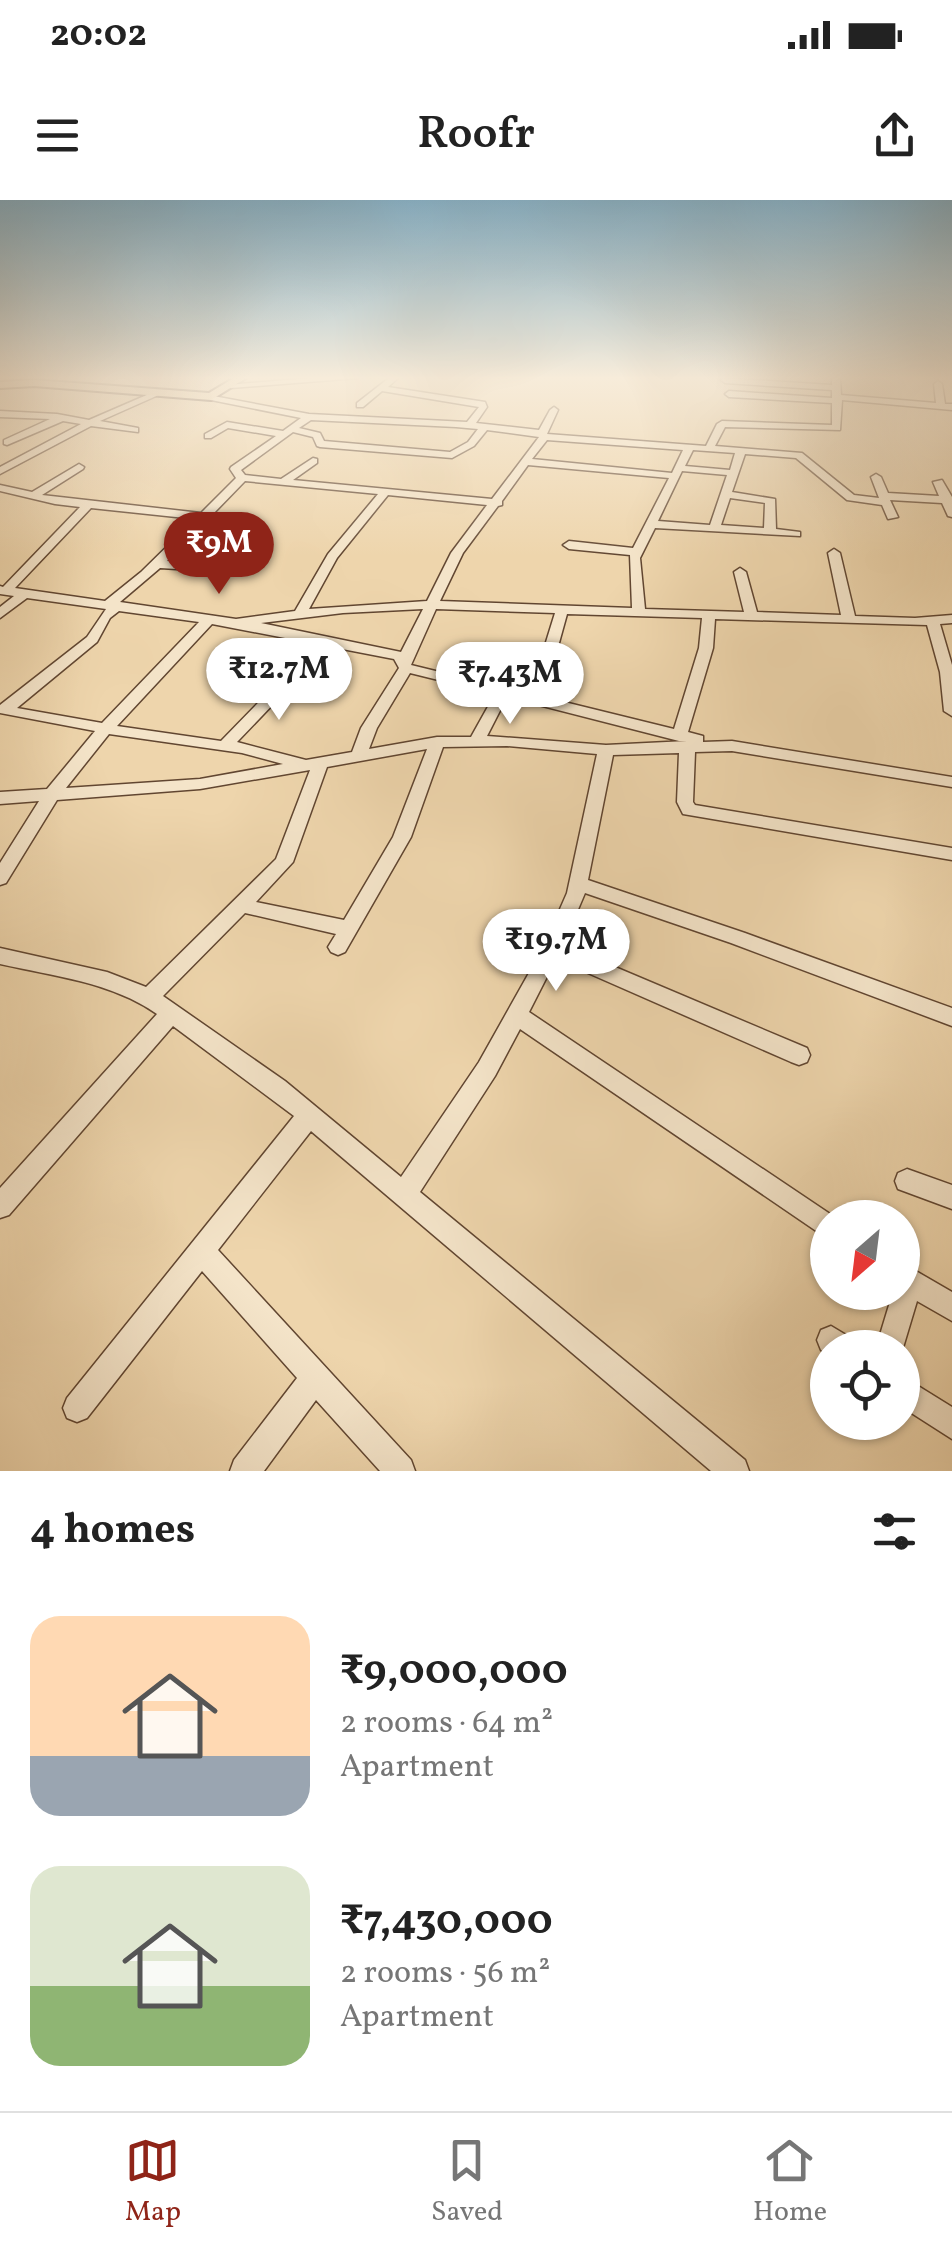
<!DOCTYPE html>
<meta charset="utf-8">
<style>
:root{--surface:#fff;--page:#f2f2f2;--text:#222;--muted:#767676;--line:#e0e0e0;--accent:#8f2418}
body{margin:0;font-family:Vollkorn,serif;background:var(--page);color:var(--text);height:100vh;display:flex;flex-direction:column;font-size:38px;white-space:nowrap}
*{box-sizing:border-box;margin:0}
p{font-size:32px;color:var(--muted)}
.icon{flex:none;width:55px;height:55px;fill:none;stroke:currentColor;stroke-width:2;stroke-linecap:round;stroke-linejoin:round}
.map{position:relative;height:1271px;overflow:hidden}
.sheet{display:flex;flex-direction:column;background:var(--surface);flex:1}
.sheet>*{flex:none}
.needle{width:65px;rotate:208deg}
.buttons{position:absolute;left:810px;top:1000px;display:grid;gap:20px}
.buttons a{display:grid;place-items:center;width:110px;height:110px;border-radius:50%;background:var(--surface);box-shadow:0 2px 8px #0004;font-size:50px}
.price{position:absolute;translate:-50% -85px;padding:0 22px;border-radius:35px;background:#fff;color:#222;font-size:32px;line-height:65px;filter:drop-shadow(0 2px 5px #0008)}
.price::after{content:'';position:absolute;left:50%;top:60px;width:30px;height:22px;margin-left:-15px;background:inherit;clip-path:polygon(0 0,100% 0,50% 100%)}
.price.current{background:var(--accent);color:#fff}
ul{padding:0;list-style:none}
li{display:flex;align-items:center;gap:30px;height:250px;padding:0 30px}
li span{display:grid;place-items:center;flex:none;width:280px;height:200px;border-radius:30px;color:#555}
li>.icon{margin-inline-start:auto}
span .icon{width:120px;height:120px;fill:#fffc;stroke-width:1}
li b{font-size:42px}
h2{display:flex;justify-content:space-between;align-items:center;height:120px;padding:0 30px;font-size:42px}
.status{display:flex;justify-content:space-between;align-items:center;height:70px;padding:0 50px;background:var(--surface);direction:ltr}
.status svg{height:28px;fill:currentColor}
header{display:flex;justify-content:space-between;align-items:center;height:130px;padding:0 30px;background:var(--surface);font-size:45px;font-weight:600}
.dock{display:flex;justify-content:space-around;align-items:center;height:140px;border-top:2px solid var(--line);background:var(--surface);font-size:28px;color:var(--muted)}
.dock a{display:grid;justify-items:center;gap:5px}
.dock .current{color:var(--accent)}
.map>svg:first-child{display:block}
</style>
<div class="status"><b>20:02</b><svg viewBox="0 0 49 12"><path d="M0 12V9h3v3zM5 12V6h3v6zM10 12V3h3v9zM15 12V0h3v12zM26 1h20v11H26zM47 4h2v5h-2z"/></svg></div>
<header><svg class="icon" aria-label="menu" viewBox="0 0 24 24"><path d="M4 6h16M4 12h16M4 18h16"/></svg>Roofr<svg class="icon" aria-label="share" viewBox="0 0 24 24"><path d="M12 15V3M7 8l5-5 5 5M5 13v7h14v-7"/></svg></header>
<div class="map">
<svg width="952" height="1271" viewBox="0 0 952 1271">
<rect width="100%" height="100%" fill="#eed5ac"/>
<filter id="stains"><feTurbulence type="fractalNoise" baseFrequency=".002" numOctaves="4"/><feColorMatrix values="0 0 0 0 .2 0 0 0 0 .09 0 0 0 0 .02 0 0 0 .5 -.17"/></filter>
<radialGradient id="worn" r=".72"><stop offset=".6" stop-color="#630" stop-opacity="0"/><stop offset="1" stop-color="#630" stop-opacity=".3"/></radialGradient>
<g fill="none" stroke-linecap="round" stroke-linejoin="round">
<g stroke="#614631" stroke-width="3">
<g id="minor">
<polygon points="311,178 358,178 231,188 227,185"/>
<path d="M389,178h9l-10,9 97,15 2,5 -11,16 63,7 11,-20 4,-3 4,3 -11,24 159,12 11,-22 5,-3 110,4v-22l-103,-6 -4,-3 4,-3 103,7v-8l-107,-7 -4,-3 2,-2 109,7v-7h8l1,17 95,8 -2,-19 4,-3 4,3 3,20h7v6l-110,-10 -2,30 -115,-3 -10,19 87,7 52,42 25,3 -8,-21 5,-3 5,3 7,16 51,3 -6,-14 9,-2 10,17v20l-4,-1 -6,-13 -52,-3 8,17 -10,2 -6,-14 -35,-5 -51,-42 -51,-4 -13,38 43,7 1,30 24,3v4l-145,-8 -15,30 5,51 99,3 -10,-40 6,-4 6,4 11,40 84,3 -13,-62 6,-4 6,4 15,63 60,2 37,-3v8l-12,1 12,41v51l-8,-5 -4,-39 -13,-47 -212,-6 -2,29 -25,84 15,4v6l29,-1 220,36v10l-220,-36 -37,1 -2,50 2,3 257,43v12l-269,-46 -6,-12 2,-49 -66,2 -25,125 157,53 207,75v18l-221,-83 -146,-50 -22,52 244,103 3,7 -3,7 -8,3 -8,-3 -235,-103 -27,53 307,206h-8v21l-308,-210 -25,47 -75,116 325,268 4,11h-38l-400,-340 -93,119 193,210 4,11h-35l-64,-71 -52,71h-34l4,-11 63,-82 -95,-107 -115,147 -10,4 -10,-4 -4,-10 4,-10 227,-282 -121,-90 -164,189 -9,3v-30l157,-174c-45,-32 -104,-38 -157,-50v-16l107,24 39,15 130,-128 34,-89 -110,19 -143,11 -51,83 -6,2v-22l39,-62 -39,3v-12l47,-3 48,-58 -95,-18v-8l87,-68 19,-28 -79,-11 -27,20v-11l14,-11 -14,-2v-8l3,1 77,-80 -25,-3 -55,-13v-6l32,7 47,-28 5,3 -1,2 -41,26 159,18 35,-35 -6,-9 1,-2 45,-31 -48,-8 -17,10h-6v-4l22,-12 56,9 18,-13 -90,-18 -3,-5 101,19 158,8 12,-15 -97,-16 -19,16h-6v-4zM311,220l145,7 22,2 -10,13 -18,10 -126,-11 -4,-8 -21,-5zM487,230l52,7 -47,62 -199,-19 24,-17v-4l-4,-1 -32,21 -36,-4 -4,-5 52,-38 20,5 4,9 3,1 132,11 22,-12zM547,240l136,10 -11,23 -140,-14zM693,250l42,3 -5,17 -45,-4zM528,265l141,13 -36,70 -64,-7 -6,4 6,4 61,6 2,53 -192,-7 23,-48 35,-47 4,-1v-4zM682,271l45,4 -17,50 -52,-4zM245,281l133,13 -50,60 -33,57 -59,8 -116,-17 40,-34 66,4 2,-3 -6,-4 -55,-4 40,-41 5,-1v-4zM388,295l99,10 -36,48 -24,48 -118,8 28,-51zM730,298l35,5 -1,25 -43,-3zM91,308l104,11 -54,53 -36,29 -90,-13zM423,409l-22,43 -140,-29 82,-10zM436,409l119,4 -25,81 -119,-29zM119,411l80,11 -97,101 -85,-15 80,-66 13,-24zM567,414l135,4 -3,30 -25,81 -130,-32zM212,424l182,35 5,9 -38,60 -9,24 -46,8 -69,-18 66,-69 2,-3 -7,-4 -5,1 -72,74 -104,-15zM410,473l85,21 -24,43h-34l-68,12 8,-21zM507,497l172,44h8l-81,4 -119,-9zM109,534l133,19 41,11 -83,15 -134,9zM507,546l90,8 -30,139 -24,55 -64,114 -78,115 -116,-96 -122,-85 82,-83 91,21 -8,13 3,5 7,3 7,-3 66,-115 32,-90zM427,549l-34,88 -49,83 -88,-18 37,-40 34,-95z"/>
<polygon points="156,191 163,193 100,221 138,228 138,232 91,226 0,274 0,267 81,224 63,221 7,245 4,244 4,240 50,219 0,217 0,211 57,214 89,220"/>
<polygon points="907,969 952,985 952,1009 898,989 895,981 898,973"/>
<polygon points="902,1063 952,1092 952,1121 917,1101 902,1151 902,1148 876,1148 893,1092 902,1092"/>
<polygon points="831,1126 851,1138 855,1148 828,1148 828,1155 821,1150 817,1140 821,1130"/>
<polygon points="902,1176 952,1207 952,1239 902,1207"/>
</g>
</g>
<g stroke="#321708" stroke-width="4">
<polygon id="major" points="234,178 246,178 211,200 34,186 0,188 0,182 34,180 209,193"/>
</g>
<use href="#minor" fill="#f4e4c9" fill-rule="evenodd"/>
<use href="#major" fill="#eed5ac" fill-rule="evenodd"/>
</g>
<linearGradient id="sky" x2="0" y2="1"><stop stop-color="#88b6cf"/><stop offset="0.5" stop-color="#f7ecda"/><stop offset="1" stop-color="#f7ecda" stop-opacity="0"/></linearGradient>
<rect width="952" height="356" fill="url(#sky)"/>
<rect width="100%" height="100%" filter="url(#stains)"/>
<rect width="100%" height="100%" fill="url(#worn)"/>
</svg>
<div class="buttons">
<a><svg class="needle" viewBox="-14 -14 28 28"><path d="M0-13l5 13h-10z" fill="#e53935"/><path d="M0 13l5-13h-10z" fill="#767676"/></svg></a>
<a><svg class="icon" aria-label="locate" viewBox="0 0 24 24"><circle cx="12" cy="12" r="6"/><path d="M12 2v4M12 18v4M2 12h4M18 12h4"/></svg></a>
</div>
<b class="price current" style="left:219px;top:397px">₹9M</b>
<b class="price" style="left:279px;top:523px">₹12.7M</b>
<b class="price" style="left:510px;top:527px">₹7.43M</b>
<b class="price" style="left:556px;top:794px">₹19.7M</b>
</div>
<section class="sheet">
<h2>4 homes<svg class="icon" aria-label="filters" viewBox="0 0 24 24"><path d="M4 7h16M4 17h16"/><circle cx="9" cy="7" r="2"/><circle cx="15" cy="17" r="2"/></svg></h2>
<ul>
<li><span style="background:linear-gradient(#ffd9b3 70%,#9aa5b1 0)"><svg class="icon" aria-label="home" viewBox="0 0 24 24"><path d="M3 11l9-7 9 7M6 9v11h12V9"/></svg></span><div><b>₹9,000,000</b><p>2 rooms · 64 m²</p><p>Apartment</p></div></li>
<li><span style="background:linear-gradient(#dfe7d0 60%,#8fb573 0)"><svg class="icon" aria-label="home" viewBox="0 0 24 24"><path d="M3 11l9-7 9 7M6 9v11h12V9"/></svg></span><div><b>₹7,430,000</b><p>2 rooms · 56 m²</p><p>Apartment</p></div></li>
</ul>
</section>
<nav class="dock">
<a class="current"><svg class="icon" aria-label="map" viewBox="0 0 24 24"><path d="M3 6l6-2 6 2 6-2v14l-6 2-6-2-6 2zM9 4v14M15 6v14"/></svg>Map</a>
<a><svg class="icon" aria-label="saved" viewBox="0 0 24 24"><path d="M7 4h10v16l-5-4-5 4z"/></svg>Saved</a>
<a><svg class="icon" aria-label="home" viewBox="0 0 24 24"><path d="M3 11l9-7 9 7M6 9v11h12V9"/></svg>Home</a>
</nav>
